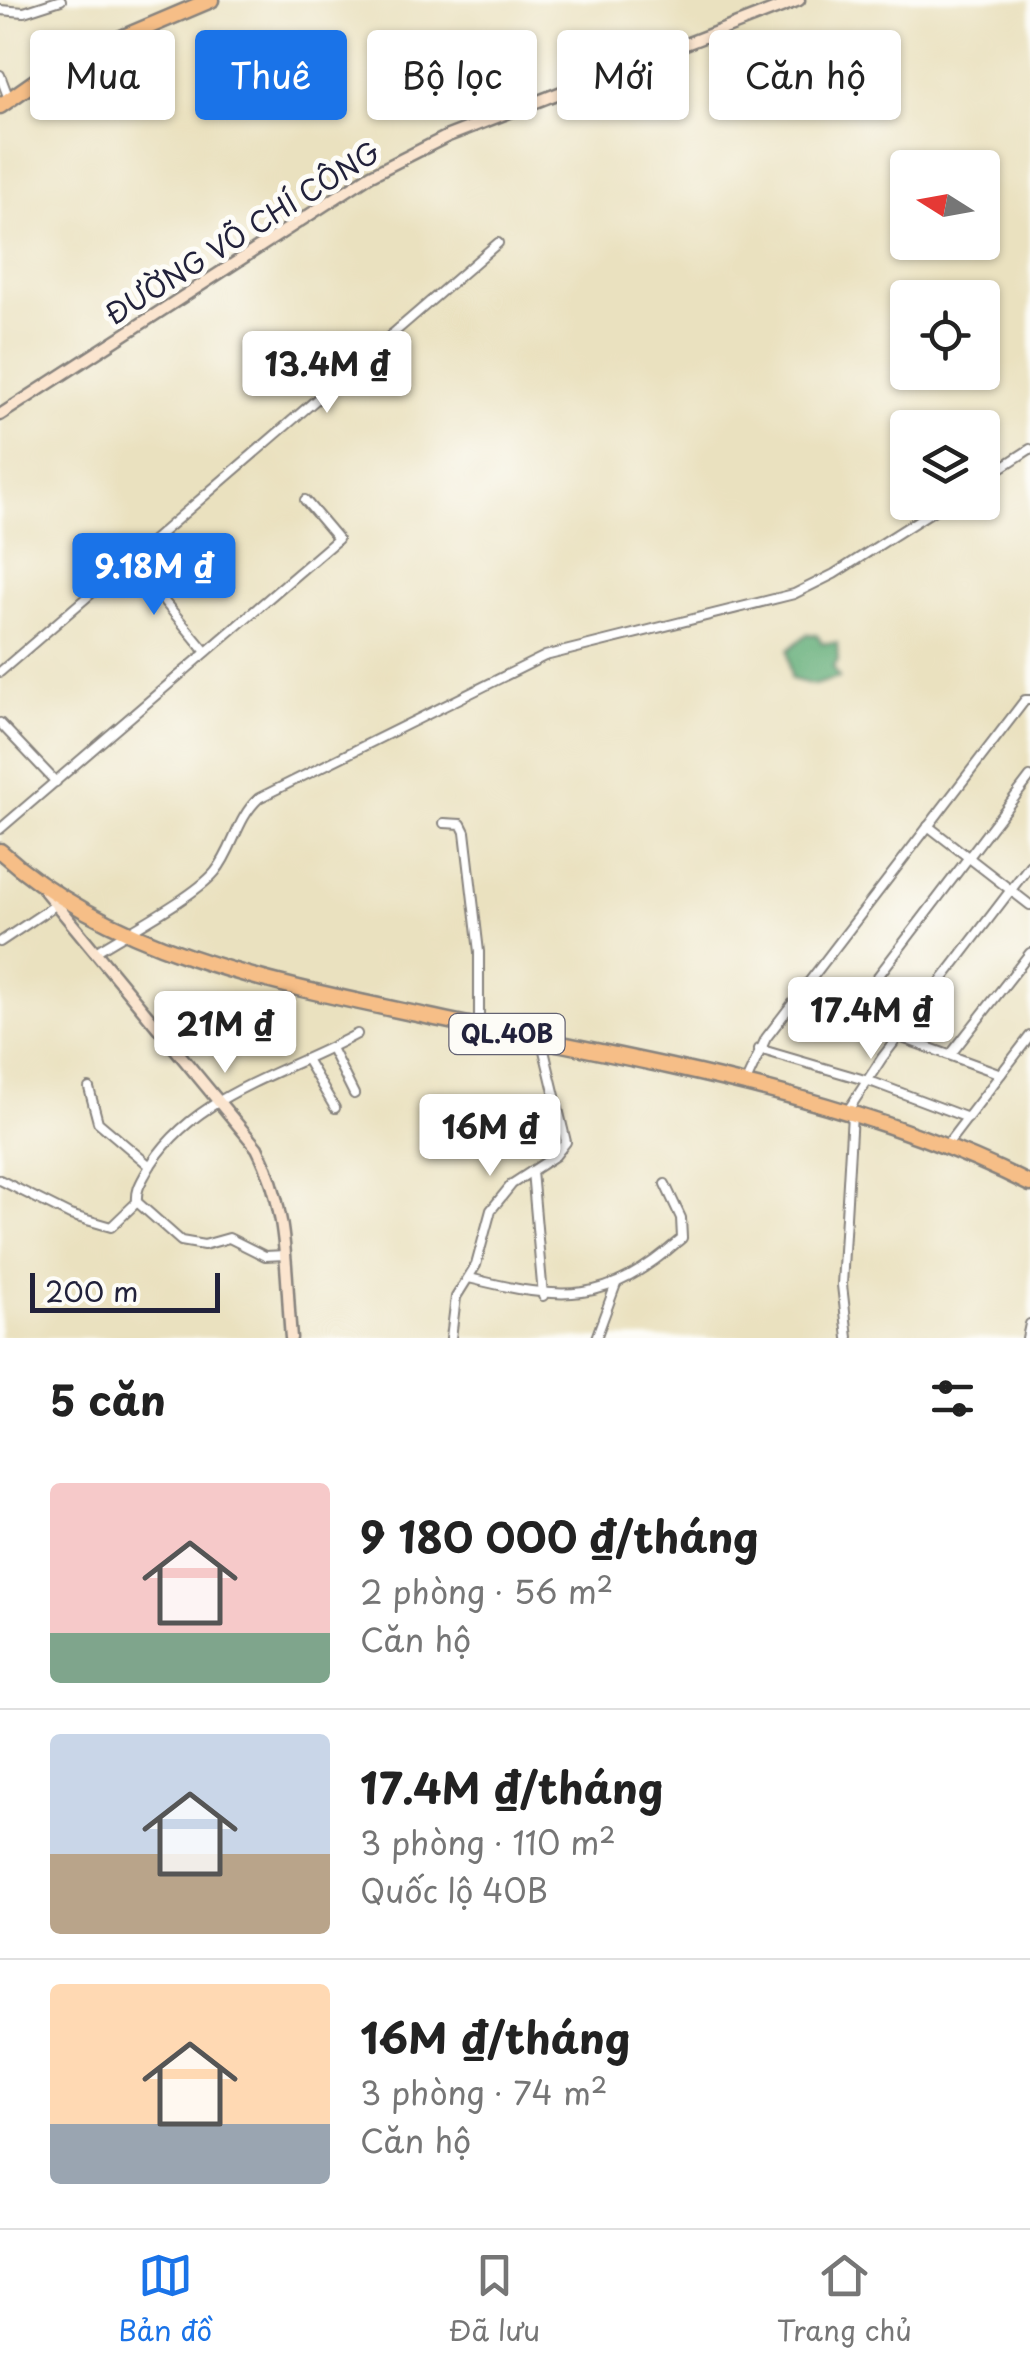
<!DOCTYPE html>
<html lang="vi">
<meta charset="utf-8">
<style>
:root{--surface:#fff;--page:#f6f6f6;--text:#222;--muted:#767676;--line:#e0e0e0;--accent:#1a73e8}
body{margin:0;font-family:"Playpen Sans",sans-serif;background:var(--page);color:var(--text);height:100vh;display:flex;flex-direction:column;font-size:38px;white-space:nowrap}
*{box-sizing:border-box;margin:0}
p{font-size:32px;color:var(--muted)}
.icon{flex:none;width:55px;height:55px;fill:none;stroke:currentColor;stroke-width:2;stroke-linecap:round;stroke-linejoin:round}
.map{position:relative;height:1338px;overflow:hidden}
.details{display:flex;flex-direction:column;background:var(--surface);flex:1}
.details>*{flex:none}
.banner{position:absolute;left:30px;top:30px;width:970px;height:90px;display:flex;gap:20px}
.needle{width:65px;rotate:281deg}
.fabs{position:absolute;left:890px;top:150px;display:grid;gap:20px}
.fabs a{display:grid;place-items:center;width:110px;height:110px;border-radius:10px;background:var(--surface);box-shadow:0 2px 8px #0004;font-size:50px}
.scale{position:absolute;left:30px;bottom:25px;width:190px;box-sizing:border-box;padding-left:10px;border:5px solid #22223b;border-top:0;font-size:28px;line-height:35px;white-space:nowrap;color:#22223b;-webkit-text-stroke:8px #fdfcf7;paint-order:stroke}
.price{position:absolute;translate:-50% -85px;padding:0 22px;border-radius:10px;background:#fff;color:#222;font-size:32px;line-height:65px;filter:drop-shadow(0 2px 5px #0008)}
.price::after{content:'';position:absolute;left:50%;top:60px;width:30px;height:22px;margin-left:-15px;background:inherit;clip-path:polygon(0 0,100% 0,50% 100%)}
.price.active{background:var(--accent);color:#fff}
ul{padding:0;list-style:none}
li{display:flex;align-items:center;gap:30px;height:250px;padding:0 50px}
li+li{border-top:2px solid var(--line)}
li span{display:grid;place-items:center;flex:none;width:280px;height:200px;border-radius:10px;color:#555}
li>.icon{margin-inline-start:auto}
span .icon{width:120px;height:120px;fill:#fffc;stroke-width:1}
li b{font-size:42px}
h2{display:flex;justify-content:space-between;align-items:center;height:120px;padding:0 50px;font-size:42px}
.pill{padding:0 35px;border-radius:10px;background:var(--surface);box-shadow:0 2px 8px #0004;font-size:35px;line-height:90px}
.pill.active{background:var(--accent);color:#fff}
.tabs{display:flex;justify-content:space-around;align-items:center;height:140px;border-top:2px solid var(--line);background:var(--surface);font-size:28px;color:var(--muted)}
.tabs a{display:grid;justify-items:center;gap:5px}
.tabs .active{color:var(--accent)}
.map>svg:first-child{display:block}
</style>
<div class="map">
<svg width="1030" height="1338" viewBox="0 0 1030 1338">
<rect width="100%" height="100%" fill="#fdfcf7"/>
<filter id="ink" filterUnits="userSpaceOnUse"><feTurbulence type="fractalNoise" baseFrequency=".01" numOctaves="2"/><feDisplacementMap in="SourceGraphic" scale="20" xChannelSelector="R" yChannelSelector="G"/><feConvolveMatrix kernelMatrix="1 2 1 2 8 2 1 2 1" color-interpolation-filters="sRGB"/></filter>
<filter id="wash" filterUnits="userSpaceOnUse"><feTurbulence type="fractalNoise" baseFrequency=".0048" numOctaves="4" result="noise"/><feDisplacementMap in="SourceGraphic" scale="40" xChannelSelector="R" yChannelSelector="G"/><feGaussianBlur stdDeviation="2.25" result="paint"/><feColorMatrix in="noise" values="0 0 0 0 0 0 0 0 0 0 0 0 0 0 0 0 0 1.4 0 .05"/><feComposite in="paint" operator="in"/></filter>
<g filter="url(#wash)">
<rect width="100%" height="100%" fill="#eae1bf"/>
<polygon fill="#60ac76" stroke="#416758" stroke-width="2.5" points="807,634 817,635 822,643 837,643 838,661 833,667 839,678 814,685 791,679 788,650"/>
</g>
<g filter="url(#ink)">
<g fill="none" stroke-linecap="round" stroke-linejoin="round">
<g stroke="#86827d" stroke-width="12">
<g id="street">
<polyline points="0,10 24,12 61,0"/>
<polyline points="0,75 9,99"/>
<polyline points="982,480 1030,449"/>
<polyline points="130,560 206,652"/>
<polyline points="0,672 498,243"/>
<polyline points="0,723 56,782"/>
<polyline points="444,823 461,824 465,832 479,952 479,1028"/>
<polyline points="928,826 1030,905"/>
<polyline points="0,829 338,539 305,500"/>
<polyline points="0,942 57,904"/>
<path d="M97,951c30,-19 97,-54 118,-79 19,-23 21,-53 44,-74l286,-142 249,-62 40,-20 113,-72"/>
<polyline points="800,994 809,1004 1001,1074"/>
<polyline points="847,1017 1030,777"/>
<polyline points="331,1048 354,1094"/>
<polyline points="759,1049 875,1083 968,1118"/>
<polyline points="951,1054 1030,953"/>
<polyline points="306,1059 335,1108"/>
<polyline points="744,1086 766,1038 1025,700 1030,700"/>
<polyline points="89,1088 98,1122 150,1166"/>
<polyline points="847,1112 882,1058 1030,865"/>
<polyline points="945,1147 1030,1036"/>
<polyline points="532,1171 543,1296"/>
<path d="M0,1180l70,35 41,12 26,-25c-1,-12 3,-18 9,-29 42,-77 138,-99 211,-139"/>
<polyline points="137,1202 181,1241 204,1245 229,1238 265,1256 285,1255"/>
<path d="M469,1278c94,23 136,28 213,-40l-1,-20 -16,-34"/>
<polyline points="451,1338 456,1297 476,1265 491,1210 512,1184 555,1156 566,1142 542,1042"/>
<polyline points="596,1338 616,1284"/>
<polyline points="848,1338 842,1285 852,1114"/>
<polyline points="1027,1338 1030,1324"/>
</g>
</g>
<g stroke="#86827d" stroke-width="15">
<g id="secondary">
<polyline points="0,415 371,175 448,136 799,0"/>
<path d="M45,891l212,257c32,61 28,123 34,190"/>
</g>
</g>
<g stroke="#86827d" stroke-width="19">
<g id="highway">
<polyline points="0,106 60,64 211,0"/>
<path d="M0,851c114,103 279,134 426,165 203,44 417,74 604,168"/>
</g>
</g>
<use href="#street" stroke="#fff" stroke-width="8"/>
<use href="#secondary" stroke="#fbe5cf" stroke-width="10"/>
<use href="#highway" stroke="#f6be87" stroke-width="14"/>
</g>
</g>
<g text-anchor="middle" stroke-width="10" stroke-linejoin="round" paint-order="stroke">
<rect fill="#fdfcf7" stroke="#646373" stroke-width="2.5" x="449.5" y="1014" width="115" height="40" rx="8"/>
<g font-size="25" font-weight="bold" fill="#22223b">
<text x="507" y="1043">QL.40B</text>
</g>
<g font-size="28" fill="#22223b" stroke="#fdfcf7">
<text transform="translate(243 233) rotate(-32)" y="10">ĐƯỜNG VÕ CHÍ CÔNG</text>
</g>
</g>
</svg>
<div class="fabs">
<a><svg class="needle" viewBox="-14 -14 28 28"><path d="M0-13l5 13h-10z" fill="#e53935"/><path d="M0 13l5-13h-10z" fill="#767676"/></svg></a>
<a><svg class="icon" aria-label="locate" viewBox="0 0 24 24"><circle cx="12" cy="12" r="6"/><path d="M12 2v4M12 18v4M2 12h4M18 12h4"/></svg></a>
<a><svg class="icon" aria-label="layers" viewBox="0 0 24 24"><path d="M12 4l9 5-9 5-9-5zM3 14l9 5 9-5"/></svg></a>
</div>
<div class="scale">200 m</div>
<b class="price" style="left:327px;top:416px">13.4M ₫</b>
<b class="price active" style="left:154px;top:618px">9.18M ₫</b>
<b class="price" style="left:871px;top:1062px">17.4M ₫</b>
<b class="price" style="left:225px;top:1076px">21M ₫</b>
<b class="price" style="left:490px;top:1179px">16M ₫</b>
<div class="banner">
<a class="pill">Mua</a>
<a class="pill active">Thuê</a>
<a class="pill">Bộ lọc</a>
<a class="pill">Mới</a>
<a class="pill">Căn hộ</a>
</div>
</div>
<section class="details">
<h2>5 căn<svg class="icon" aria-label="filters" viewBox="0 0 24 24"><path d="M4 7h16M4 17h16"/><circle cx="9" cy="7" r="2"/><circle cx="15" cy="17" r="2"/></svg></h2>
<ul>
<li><span style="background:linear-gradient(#f6c9c9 75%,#7fa58c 0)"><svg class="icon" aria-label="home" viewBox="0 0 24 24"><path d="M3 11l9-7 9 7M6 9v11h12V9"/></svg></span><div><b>9 180 000 ₫/tháng</b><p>2 phòng · 56 m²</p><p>Căn hộ</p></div></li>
<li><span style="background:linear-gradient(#c9d6e8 60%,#b9a48a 0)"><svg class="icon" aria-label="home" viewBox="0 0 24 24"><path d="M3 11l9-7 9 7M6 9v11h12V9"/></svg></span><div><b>17.4M ₫/tháng</b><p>3 phòng · 110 m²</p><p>Quốc lộ 40B</p></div></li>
<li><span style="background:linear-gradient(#ffd9b3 70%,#9aa5b1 0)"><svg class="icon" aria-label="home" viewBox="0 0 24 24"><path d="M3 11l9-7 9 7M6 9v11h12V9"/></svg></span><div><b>16M ₫/tháng</b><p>3 phòng · 74 m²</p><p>Căn hộ</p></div></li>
</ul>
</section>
<nav class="tabs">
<a class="active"><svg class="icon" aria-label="map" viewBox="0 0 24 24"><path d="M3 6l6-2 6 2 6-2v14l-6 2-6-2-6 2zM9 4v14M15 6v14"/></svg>Bản đồ</a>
<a><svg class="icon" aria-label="saved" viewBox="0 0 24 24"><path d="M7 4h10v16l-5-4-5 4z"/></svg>Đã lưu</a>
<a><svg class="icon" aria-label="home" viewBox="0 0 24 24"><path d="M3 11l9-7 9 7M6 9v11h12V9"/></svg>Trang chủ</a>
</nav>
